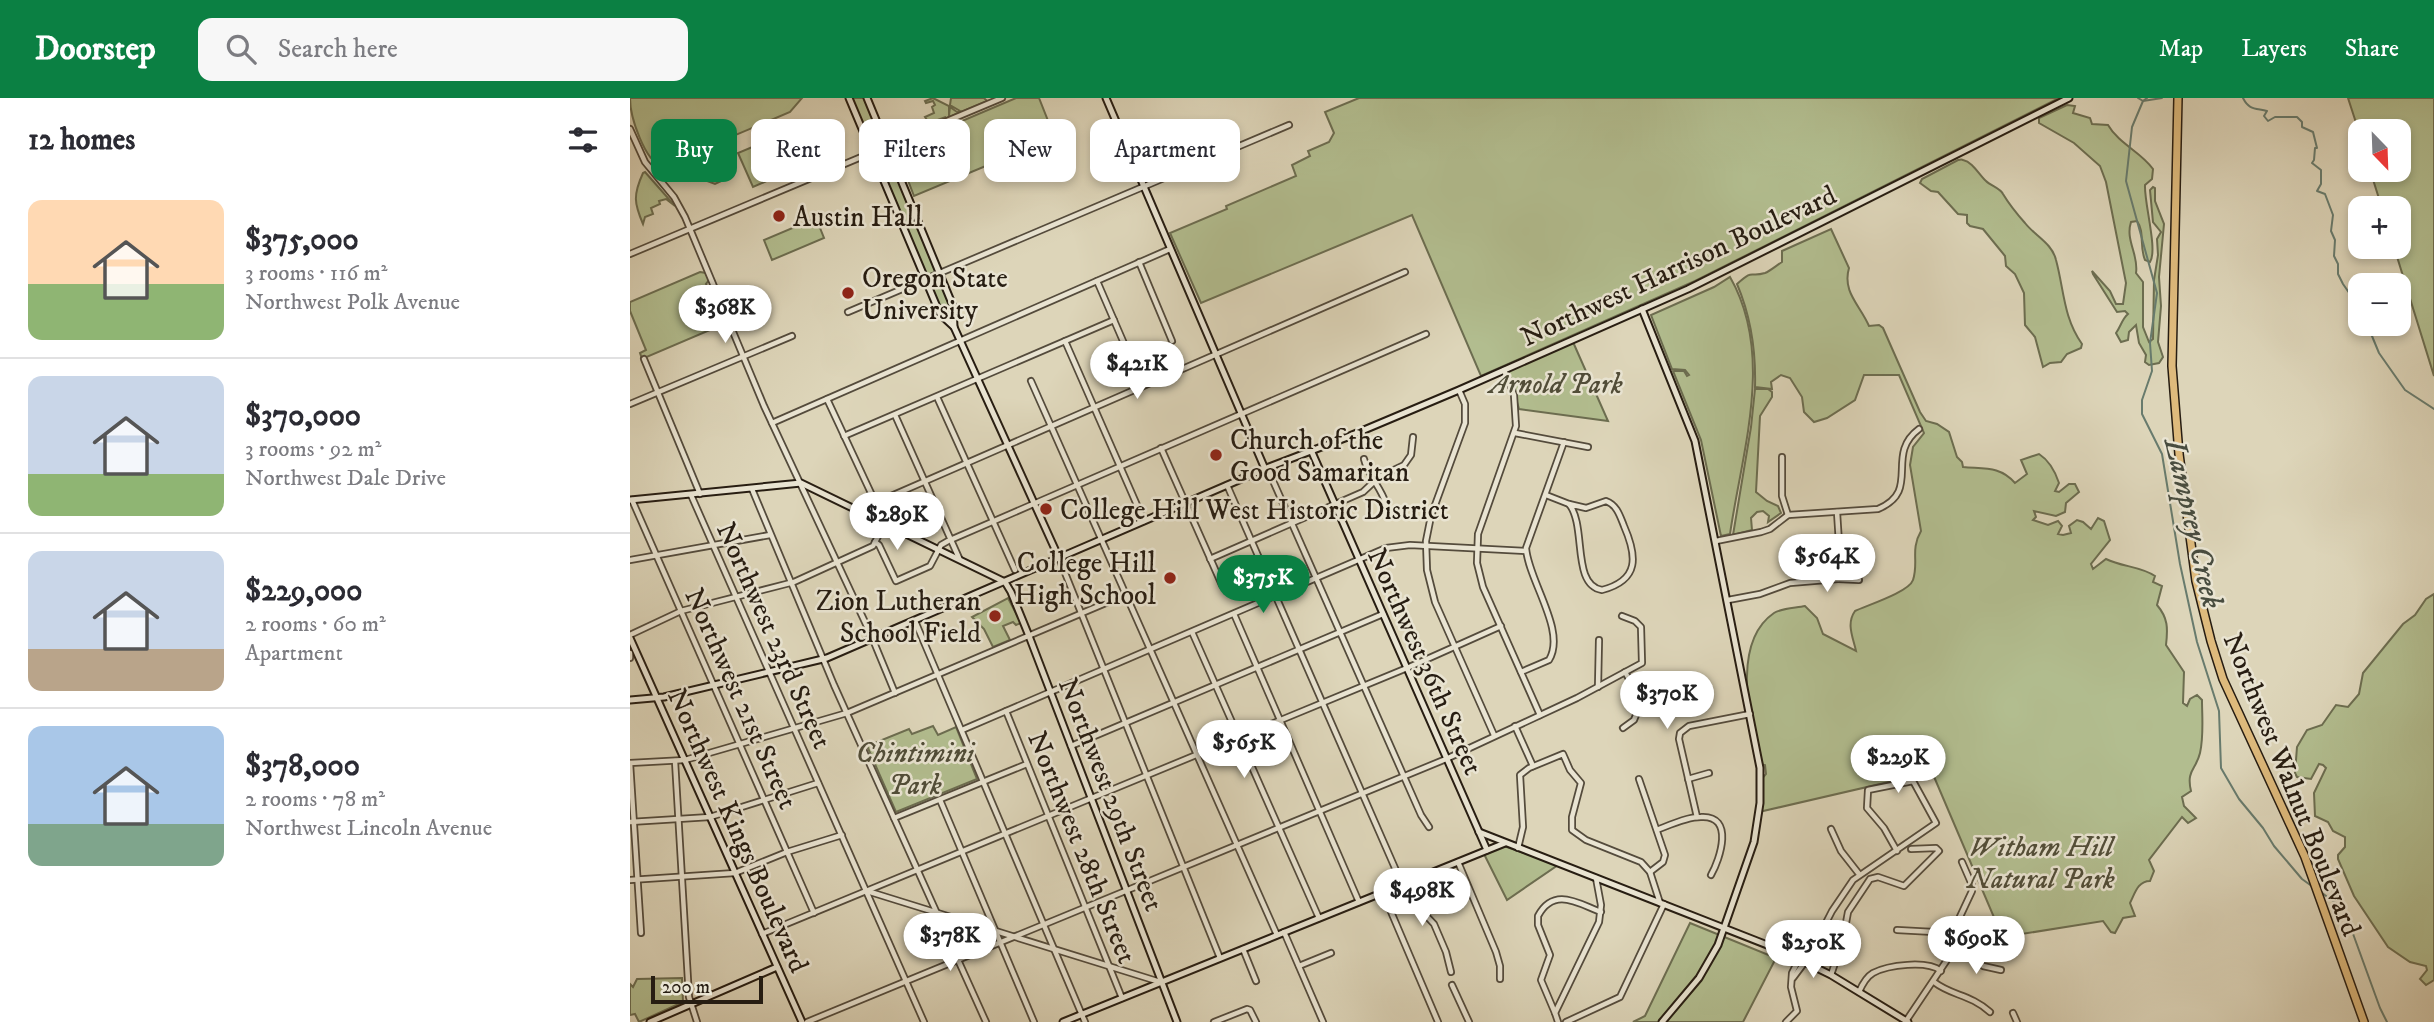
<!DOCTYPE html>
<meta charset="utf-8">
<style>
:root{--surface:#fff;--page:#f7f7f7;--text:#2b2b33;--muted:#7c7c81;--line:#e1e1e2;--accent:#0b8043}
body{margin:0;font-family:"IM FELL DW Pica",serif;background:var(--page);color:var(--text);height:100vh;display:flex;flex-direction:column;font-size:26px;white-space:nowrap}
*{box-sizing:border-box;margin:0}
p{font-size:23px;color:var(--muted)}
.icon{flex:none;width:38px;height:38px;fill:none;stroke:currentColor;stroke-width:2;stroke-linecap:round;stroke-linejoin:round}
.map{position:relative;flex:1;overflow:hidden}
.drawer{display:flex;flex-direction:column;background:var(--surface);width:630px}
.drawer>*{flex:none}
.banner{position:absolute;left:21px;top:21px;width:665px;height:63px;display:flex;gap:14px}
.needle{width:46px;rotate:157deg}
.tools{position:absolute;left:1718px;top:21px;display:grid;gap:14px}
.tools a{display:grid;place-items:center;width:63px;height:63px;border-radius:14px;background:var(--surface);box-shadow:0 4px 10px #0003;font-size:35px}
.scale{position:absolute;left:21px;bottom:18px;width:112px;box-sizing:border-box;padding-left:7px;border:4px solid #271d12;border-top:0;font-size:19px;line-height:24px;white-space:nowrap;color:#271d12;-webkit-text-stroke:5px #e9e4d2;paint-order:stroke}
.price{position:absolute;translate:-50% -60px;padding:0 16px;border-radius:24px;background:#fff;color:#222;font-size:23px;line-height:46px;filter:drop-shadow(0 2px 4px #0008)}
.price::after{content:'';position:absolute;left:50%;top:42px;width:21px;height:16px;margin-left:-10px;background:inherit;clip-path:polygon(0 0,100% 0,50% 100%)}
.price.current{background:var(--accent);color:#fff}
ul{padding:0;list-style:none}
li{display:flex;align-items:center;gap:21px;height:175px;padding:0 28px}
li+li{border-top:2px solid var(--line)}
li span{display:grid;place-items:center;flex:none;width:196px;height:140px;border-radius:14px;color:#555}
li>.icon{margin-inline-start:auto}
span .icon{width:84px;height:84px;fill:#fffc;stroke-width:1}
li b{font-size:30px}
h2{display:flex;justify-content:space-between;align-items:center;height:84px;padding:0 28px;font-size:30px}
.chip{padding:0 24px;border-radius:14px;background:var(--surface);box-shadow:0 4px 10px #0003;font-size:24px;line-height:63px}
.chip.current{background:var(--accent);color:#fff}
header{display:flex;align-items:center;gap:42px;box-sizing:border-box;height:98px;padding:0 35px;background:var(--accent);color:#fff}
header strong{font-size:33px}
nav{display:flex;gap:38px;margin-inline-start:auto;font-size:24px}
.search{width:490px;height:63px;background:var(--page);display:flex;align-items:center;gap:18px;box-sizing:border-box;padding:0 24px;border-radius:14px;color:var(--muted);font-size:26px}
main{display:flex;flex:1;min-height:0}
.map>svg:first-child{display:block}
</style>
<header>
<strong>Doorstep</strong>
<div class="search"><svg class="icon" aria-label="search" viewBox="0 0 24 24"><circle cx="10" cy="10" r="6"/><path d="M15 15l6 6"/></svg>Search here</div>
<nav><a>Map</a><a>Layers</a><a>Share</a></nav>
</header>
<main>
<section class="drawer">
<h2>12 homes<svg class="icon" aria-label="filters" viewBox="0 0 24 24"><path d="M4 7h16M4 17h16"/><circle cx="9" cy="7" r="2"/><circle cx="15" cy="17" r="2"/></svg></h2>
<ul>
<li><span style="background:linear-gradient(#ffd9b3 60%,#8fb573 0)"><svg class="icon" aria-label="home" viewBox="0 0 24 24"><path d="M3 11l9-7 9 7M6 9v11h12V9"/></svg></span><div><b>$375,000</b><p>3 rooms · 116 m²</p><p>Northwest Polk Avenue</p></div></li>
<li><span style="background:linear-gradient(#c9d6e8 70%,#8fb573 0)"><svg class="icon" aria-label="home" viewBox="0 0 24 24"><path d="M3 11l9-7 9 7M6 9v11h12V9"/></svg></span><div><b>$370,000</b><p>3 rooms · 92 m²</p><p>Northwest Dale Drive</p></div></li>
<li><span style="background:linear-gradient(#c9d6e8 70%,#b9a48a 0)"><svg class="icon" aria-label="home" viewBox="0 0 24 24"><path d="M3 11l9-7 9 7M6 9v11h12V9"/></svg></span><div><b>$229,000</b><p>2 rooms · 60 m²</p><p>Apartment</p></div></li>
<li><span style="background:linear-gradient(#a9c7e8 70%,#7fa58c 0)"><svg class="icon" aria-label="home" viewBox="0 0 24 24"><path d="M3 11l9-7 9 7M6 9v11h12V9"/></svg></span><div><b>$378,000</b><p>2 rooms · 78 m²</p><p>Northwest Lincoln Avenue</p></div></li>
</ul>
</section>
<div class="map">
<svg width="1804" height="924" viewBox="0 0 1804 924">
<rect width="100%" height="100%" fill="#ddd5b9"/>
<filter id="stains"><feTurbulence type="fractalNoise" baseFrequency=".00286" numOctaves="4"/><feColorMatrix values="0 0 0 0 .2 0 0 0 0 .09 0 0 0 0 .02 0 0 0 .5 -.17"/></filter>
<radialGradient id="worn" r=".72"><stop offset=".6" stop-color="#630" stop-opacity="0"/><stop offset="1" stop-color="#630" stop-opacity=".3"/></radialGradient>
<g fill="#b2bd8f" stroke="#6c6d50" stroke-width="2">
<path d="M0,0h172l-12,14 -128,54c-17,-4 -32,-49 -32,-68z"/>
<polygon points="220,0 235,0 322,207 322,223 312,216"/>
<polygon points="303,0 319,8 319,18 320,9 327,14 330,13 320,7 321,0 354,0 357,3 312,22 316,19 299,25 295,19 304,15 302,9 305,7 303,3 296,5 295,3"/>
<polygon points="386,0 409,0 426,43 379,64 377,62 370,62 284,98 266,51"/>
<polygon points="729,0 1429,0 1065,183 851,278 782,117 571,205 540,135 597,111 596,108 666,78 662,67 680,58 678,53 699,44 704,35 695,14"/>
<polygon points="1718,0 1804,0 1804,278 1764,149 1769,149 1769,110 1752,110 1740,72 1769,72 1769,33 1731,33 1731,40"/>
<path d="M1437,7l8,1 -2,7 17,5 2,6 16,1c11,19 33,27 45,44l-1,10 -7,6c-1,18 13,65 5,77l-5,-2c-6,-14 0,-28 -8,-39l-6,1c-6,18 8,33 5,51l7,9v45l6,15 4,-3 1,-59 4,-25 -1,-16 4,-7 -8,-10 -3,-32 3,-3 2,1v13l9,23 -5,53 2,29 -3,36 5,15 -4,6 -10,2 -4,-3 1,-7 -7,-12 -3,-18 -7,7 -1,8 -7,2 -5,-9c5,-7 6,-14 12,-19l-3,-3 -8,1 -24,-38 -1,-3 18,20 6,13h7l3,-21 -20,-101 -6,-16 -26,-23 -35,-20v-5z"/>
<polygon points="151,37 165,72 148,79 143,77 139,82 123,89 108,55"/>
<polygon points="87,53 100,79 85,86 69,80 63,64"/>
<path d="M1328,62c2,0 3,-1 5,0 10,2 16,15 23,21 5,5 14,7 17,13 6,10 14,20 22,29 10,13 27,20 31,37 8,29 7,57 26,84l-1,4 -14,6 -6,8 -11,1 -7,4 -8,-30 -10,-12 -1,-32 -9,-19 -9,-8 -1,-10 -22,-27 -13,-3 -3,-3v-8l-9,-1 -20,-22 -7,-1 -11,-8 2,-4z"/>
<path d="M15,74l30,34 -9,-7 -7,2 1,3 -9,4 2,6 -8,3 -2,7c-9,-21 -10,-29 0,-51z"/>
<polygon points="186,120 194,140 142,162 134,142"/>
<path d="M1201,131l18,39c-7,24 11,37 20,58l10,-1 4,3 37,84 6,9 11,3 12,8 8,25 5,5 1,5c22,2 37,-1 52,16l12,-9 -6,-14 18,-6c11,7 16,17 20,29l-4,8 4,1 10,-8h6l4,8 -13,11 -1,9 -9,4 -22,-5 2,6 -3,3 15,5 10,-4 4,5 -4,8 5,1 8,-2 -2,-7 8,-6 6,2 8,7 7,-11 6,3 6,19 -19,24 2,5 13,-10c16,8 34,7 49,17l-2,6 9,4 -5,19c11,13 11,23 9,40l18,27 -1,31 4,3 3,-7 7,-4 5,5c0,17 2,36 -2,53 -4,17 -14,17 -9,38l-9,6 2,9 12,12 -8,5 -6,-6 -33,43 5,11 -4,10c-12,0 -15,12 -20,22l5,13 -12,2 -8,15 -4,-1 -8,-11 -106,17 -3,-8 5,-1 -67,-157 -173,40 1,-31 6,-7 -1,-9 -6,-1c-8,-42 -29,-121 15,-151 8,-5 22,-5 31,-7l12,12 6,16 33,17c-3,-14 -10,-27 -1,-40 13,-6 54,-19 58,-31 6,-18 -3,-30 8,-49l-11,-66 3,-18 11,-14 -25,-58h-35l-9,25 -28,18 -13,4 -10,-10 -2,-15 -12,-19 -9,-3 -10,7 1,7 -17,-2c1,-36 -4,-70 -18,-103 18,-16 11,-6 28,-11 5,-2 12,-8 17,-11v-11z"/>
<polygon points="70,174 76,175 79,182 76,186 94,226 12,261 10,255 16,252 0,213 0,204"/>
<path d="M1100,179c45,78 12,174 0,257l-9,2 -20,-96 -28,-69h11l3,5 2,-1 -4,-5 -13,-1 -21,-54 63,-28z"/>
<polygon points="943,244 978,323 889,311 878,273"/>
<polygon points="1125,291 1138,291 1142,294 1142,299 1130,318 1126,394 1137,403 1148,408 1151,415 1138,424 1139,418 1133,413 1127,414 1121,420 1122,432 1103,437 1121,329"/>
<polygon points="1804,496 1804,882 1796,887 1790,881 1797,872 1796,868 1780,864 1758,849 1724,798 1708,761 1708,757 1715,749 1715,739 1703,733 1698,724 1685,718 1684,695 1696,670 1693,667 1689,666 1681,681 1667,679 1665,675 1667,649 1677,632 1692,627 1706,607 1718,609 1729,596 1733,575 1773,526 1785,517 1796,501"/>
<polygon points="378,500 391,525 386,527 383,524 373,528 380,542 363,549 354,531 342,519"/>
<polygon points="303,628 308,637 326,629 347,681 266,714 237,648 279,631 282,636"/>
<polygon points="874,748 928,767 877,802 854,756"/>
<polygon points="1060,825 1146,860 1113,924 1003,924 1015,918"/>
<polygon points="52,880 53,904 9,924 5,916 0,917 0,886 3,889 7,881"/>
</g>
<g fill="none" stroke-linecap="round" stroke-linejoin="round">
<g stroke="#687b6d" stroke-width="2">
<polyline points="1508,0 1513,3 1517,0"/>
<polyline points="1532,0 1513,3 1502,29 1496,83 1527,195 1520,245 1522,273 1512,302 1512,316 1532,356 1550,466 1567,544 1589,613 1591,670 1609,701 1633,730 1644,748 1672,781 1683,789"/>
<path d="M1613,0c6,12 12,10 24,13l-3,5 4,5 7,-4h22l5,5v5l11,5 4,16h-2l-1,12 -2,3 9,7v14l-4,7 8,3 8,21 -2,16 4,9 -1,16 4,8v10l5,10 18,26"/>
<polyline points="1737,226 1749,255 1775,292 1804,311"/>
<polyline points="1692,795 1714,811 1750,910 1757,924"/>
</g>
<g stroke="#544b3c" stroke-width="8">
<g id="street">
<polyline points="0,31 15,64 44,99 55,119 134,308 241,537 265,595"/>
<polyline points="0,156 372,0"/>
<polyline points="509,164 542,243"/>
<polyline points="467,183 512,287"/>
<polyline points="218,214 659,27"/>
<polyline points="435,243 514,423"/>
<polyline points="14,261 70,396"/>
<polyline points="874,272 884,297 886,328 848,436 847,465 853,489 910,617"/>
<polyline points="401,283 647,837"/>
<polyline points="829,292 835,306 835,325 801,418 796,443 797,472 805,504 864,637"/>
<polyline points="307,299 385,472"/>
<polyline points="0,306 162,238"/>
<polyline points="265,317 329,460"/>
<polyline points="142,325 540,151"/>
<polyline points="885,335 958,349"/>
<polyline points="214,338 484,222"/>
<polyline points="531,350 592,487"/>
<polyline points="1152,359 1152,398 1158,417"/>
<path d="M734,361c4,17 17,28 22,45"/>
<polyline points="635,371 640,376 791,717 799,729"/>
<polyline points="597,387 772,786"/>
<polyline points="122,391 204,587 356,924"/>
<polyline points="61,397 294,924"/>
<polyline points="916,397 939,406"/>
<polyline points="2,402 184,815"/>
<path d="M976,403c11,4 14,15 18,25 13,30 16,54 -22,64 -31,-5 -15,-64 -33,-86l17,4z"/>
<polyline points="229,412 775,174"/>
<path d="M1086,443l45,-9 9,-3 18,-14 90,-6c44,-18 6,-54 41,-80"/>
<polyline points="245,444 249,447 266,483 300,468 311,447 318,443 796,236"/>
<polyline points="429,460 590,860"/>
<polyline points="580,461 733,394 749,379 774,367 781,357 783,339"/>
<polyline points="0,462 140,437"/>
<polyline points="1208,481 1229,482"/>
<polyline points="1098,502 1130,496 1160,485 1208,481 1211,476 1207,414"/>
<polyline points="604,516 729,804"/>
<polyline points="285,523 455,924"/>
<polyline points="562,534 689,820"/>
<polyline points="0,537 51,513 164,484 243,448 255,425 197,301"/>
<polyline points="0,555 0,560"/>
<path d="M891,574l28,-12c18,-29 -21,-80 -23,-112l38,-106"/>
<polyline points="968,589 969,542"/>
<polyline points="376,613 492,900"/>
<polyline points="885,628 903,668"/>
<polyline points="993,630 1004,622 1008,612 1002,602 1003,588 995,574"/>
<polyline points="332,632 756,450 780,447 896,453"/>
<polyline points="441,648 753,516"/>
<polyline points="45,663 59,899 67,924"/>
<polyline points="0,665 55,662 217,615 497,496"/>
<polyline points="0,665 11,835"/>
<polyline points="1009,681 1035,757 1033,764 1020,774"/>
<polyline points="1058,681 1079,675"/>
<polyline points="310,702 404,924"/>
<polyline points="1067,719 1049,641 1050,635 1059,628 1120,616"/>
<polyline points="264,720 397,666"/>
<polyline points="0,724 80,719 188,685"/>
<polyline points="1201,731 1211,753 1229,776"/>
<path d="M1027,732c13,-5 29,-13 44,-13 34,-2 19,42 10,58"/>
<polyline points="888,750 893,729 890,677 899,670 933,656 940,672 951,685 942,719 942,732 956,742 1011,764 1020,774 1030,805"/>
<polyline points="828,764 866,854 870,868 870,881"/>
<polyline points="0,782 105,775 157,754 212,737"/>
<polyline points="775,785 786,807 804,826 816,854 821,874"/>
<polyline points="237,793 530,884"/>
<polyline points="753,795 808,924"/>
<polyline points="1267,832 1304,834 1324,838"/>
<polyline points="654,834 693,924"/>
<polyline points="132,836 777,570 871,528"/>
<polyline points="613,851 626,883"/>
<polyline points="1322,856 1329,848 1338,847 1353,868 1371,872"/>
<polyline points="1176,864 1202,813 1223,782 1306,725 1283,683 1238,692 1237,710 1254,730 1267,753"/>
<polyline points="669,868 701,855"/>
<polyline points="1201,877 1213,841 1218,814 1240,781 1248,779 1274,788 1309,753 1306,750 1281,751"/>
<polyline points="1163,880 1175,864"/>
<path d="M1304,884c18,14 36,12 56,30"/>
<polyline points="822,887 839,924"/>
<path d="M1229,894c3,-7 7,-15 14,-19 15,-8 54,-13 68,-2"/>
<path d="M925,915l-14,-33 9,-25 -12,-30v-9c16,-30 41,-12 63,-4"/>
<polyline points="1383,915 1387,924"/>
<polyline points="1276,923 1321,856 1322,845 1327,825 1342,793 1342,787 1332,764"/>
<polyline points="177,924 816,661 947,600 1012,565 1011,529 1005,523 992,518"/>
<polyline points="584,924 617,911 620,912 626,924"/>
<polyline points="928,924 925,915 969,824 971,807 966,780"/>
<polyline points="936,924 990,899 1034,806"/>
<polyline points="1156,924 1167,913 1161,889 1162,875 1169,861"/>
</g>
</g>
<g stroke="#271d12" stroke-width="9">
<g id="secondary">
<polyline points="219,0 310,216 324,229 429,460"/>
<polyline points="237,0 323,208 324,229"/>
<polyline points="476,0 635,371"/>
<polyline points="1012,211 1065,343 1130,670 1130,705 1124,744 1088,847 1069,880 1032,924"/>
<polyline points="681,352 857,752"/>
<polyline points="0,402 171,385 375,484"/>
<polyline points="375,484 381,494 399,538 547,924"/>
<polyline points="0,540 172,924"/>
<polyline points="0,602 34,599 197,560 639,369 715,340 829,292 1058,191 1439,0"/>
<polyline points="849,734 1150,852 1201,877 1278,924"/>
<polyline points="20,924 147,869"/>
<polyline points="433,924 875,745"/>
</g>
</g>
<g stroke="#271d12" stroke-width="10">
<polyline id="primary" points="1548,0 1542,268 1549,356 1566,483 1581,543 1593,581 1675,759 1734,924"/>
</g>
<use href="#street" stroke="#e9e4d2" stroke-width="4.5"/>
<use href="#secondary" stroke="#e9e4d2" stroke-width="5"/>
<use href="#primary" stroke="#deba7c" stroke-width="7"/>
</g>
<g fill="#8f2418" stroke="#e9e4d2" stroke-width="2.5">
<circle cx="149" cy="118" r="7"/>
<circle cx="218" cy="195" r="7"/>
<circle cx="586" cy="357" r="7"/>
<circle cx="416" cy="411" r="7"/>
<circle cx="540" cy="480" r="7"/>
<circle cx="365" cy="518" r="7"/>
</g>
<g text-anchor="middle" stroke-width="5" stroke-linejoin="round" paint-order="stroke">
<g font-size="28" fill="#271d12" stroke="#e9e4d2" text-anchor="start">
<text x="163" y="128">Austin Hall</text>
<text x="232" y="189">Oregon State<tspan x="232" dy="32">University</tspan></text>
<text x="600" y="351">Church of the<tspan x="600" dy="32">Good Samaritan</tspan></text>
<text x="430" y="421">College Hill West Historic District</text>
<text x="526" y="474" text-anchor="end">College Hill<tspan x="526" dy="32">High School</tspan></text>
<text x="351" y="512" text-anchor="end">Zion Lutheran<tspan x="351" dy="32">School Field</tspan></text>
</g>
<g font-size="28" fill="#271d12" stroke="#e9e4d2">
<text transform="translate(1048 167) rotate(-25)" y="10">Northwest Harrison Boulevard</text>
<text transform="translate(145 537) rotate(66)" y="10">Northwest 23rd Street</text>
<text transform="translate(796 563) rotate(66)" y="10">Northwest 36th Street</text>
<text transform="translate(112 600) rotate(66)" y="10">Northwest 21st Street</text>
<text transform="translate(1663 686) rotate(68)" y="10">Northwest Walnut Boulevard</text>
<text transform="translate(482 696) rotate(69)" y="10">Northwest 29th Street</text>
<text transform="translate(109 732) rotate(66)" y="10">Northwest Kings Boulevard</text>
<text transform="translate(453 749) rotate(68)" y="10">Northwest 28th Street</text>
</g>
<g font-size="28" font-style="italic" fill="#514d38" stroke="#e9e4d2">
<text x="926" y="295">Arnold Park</text>
<text x="285" y="664">Chintimini<tspan x="285" dy="32">Park</tspan></text>
<text x="1411" y="758">Witham Hill<tspan x="1411" dy="32">Natural Park</tspan></text>
</g>
<g font-size="30" font-style="italic" fill="#484c3f" stroke="#e9e4d2">
<text transform="translate(1564 425) rotate(77)" y="10">Lamprey Creek</text>
</g>
</g>
<rect width="100%" height="100%" filter="url(#stains)"/>
<rect width="100%" height="100%" fill="url(#worn)"/>
</svg>
<div class="tools">
<a><svg class="needle" viewBox="-14 -14 28 28"><path d="M0-13l5 13h-10z" fill="#e53935"/><path d="M0 13l5-13h-10z" fill="#7c7c81"/></svg></a>
<a>+</a>
<a>−</a>
</div>
<div class="scale">200 m</div>
<b class="price" style="left:95px;top:247px">$368K</b>
<b class="price" style="left:507px;top:303px">$421K</b>
<b class="price" style="left:267px;top:454px">$289K</b>
<b class="price" style="left:1197px;top:496px">$564K</b>
<b class="price current" style="left:633px;top:517px">$375K</b>
<b class="price" style="left:1037px;top:633px">$370K</b>
<b class="price" style="left:614px;top:682px">$565K</b>
<b class="price" style="left:1268px;top:697px">$229K</b>
<b class="price" style="left:792px;top:830px">$498K</b>
<b class="price" style="left:320px;top:875px">$378K</b>
<b class="price" style="left:1346px;top:878px">$690K</b>
<b class="price" style="left:1183px;top:882px">$250K</b>
<div class="banner">
<a class="chip current">Buy</a>
<a class="chip">Rent</a>
<a class="chip">Filters</a>
<a class="chip">New</a>
<a class="chip">Apartment</a>
</div>
</div>
</main>
